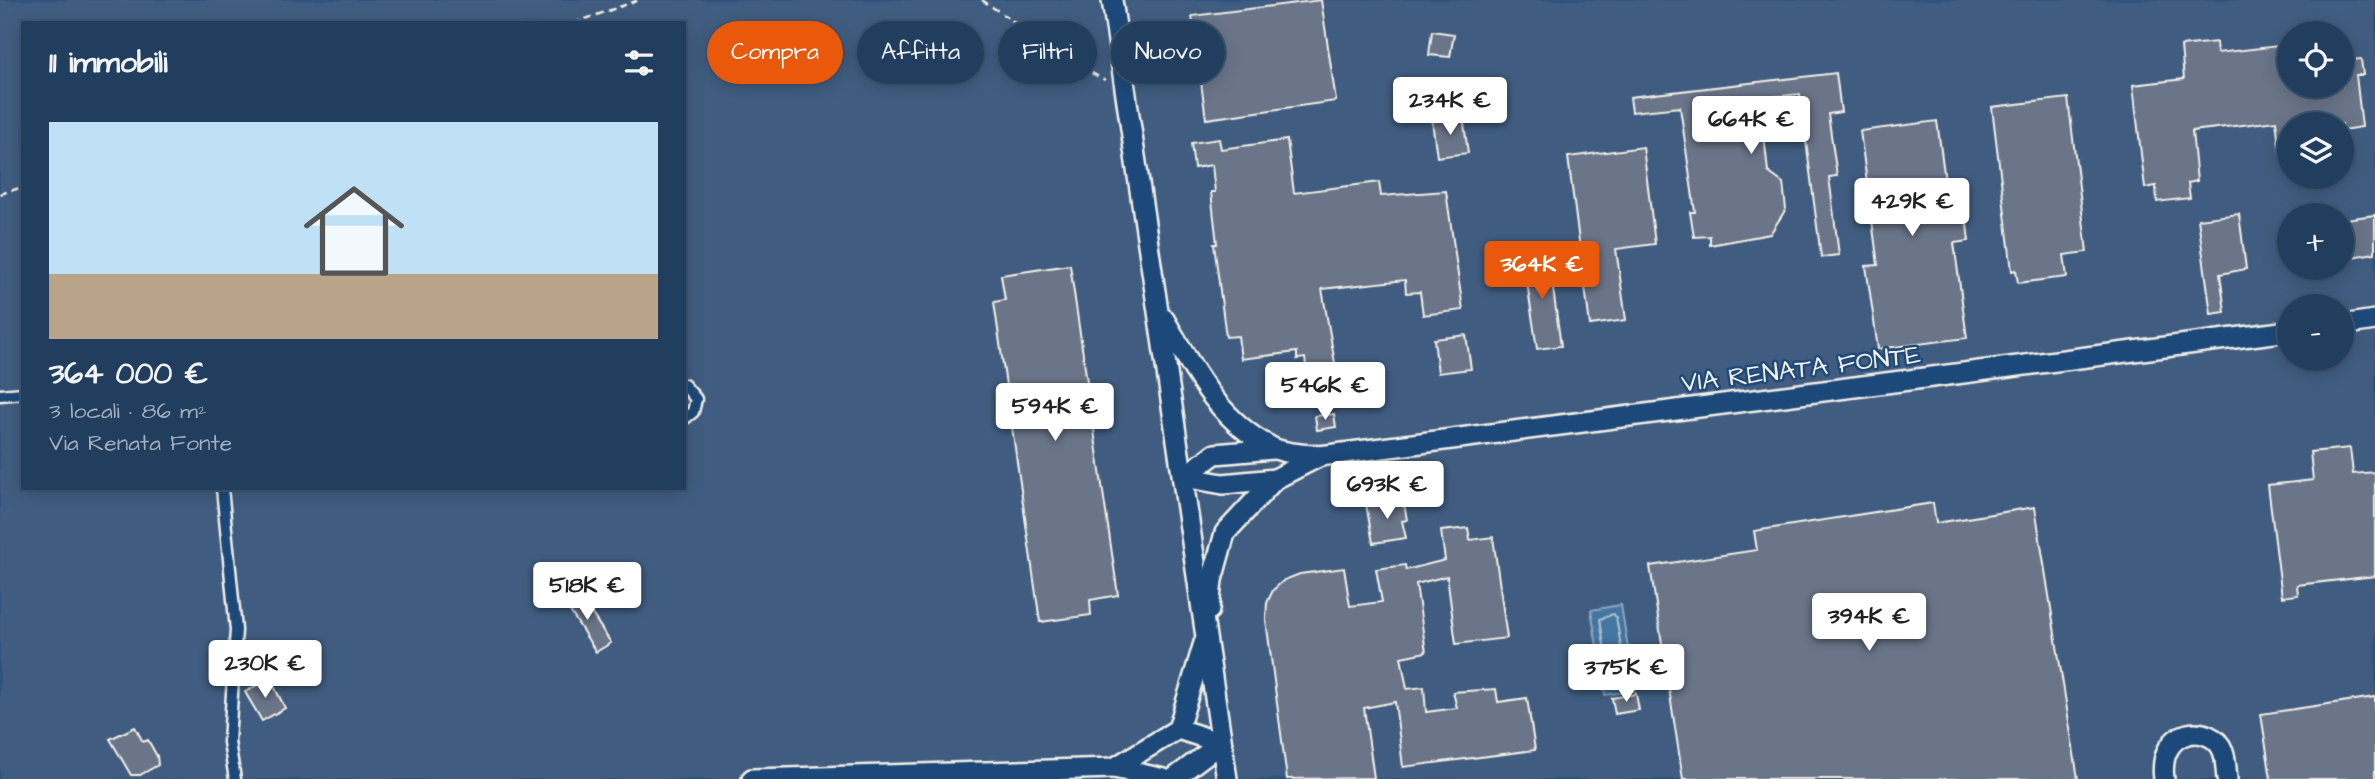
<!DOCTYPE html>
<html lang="it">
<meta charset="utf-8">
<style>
:root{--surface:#223e5e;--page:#2a4564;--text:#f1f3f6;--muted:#a2aebc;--line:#3f5773;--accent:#ea580c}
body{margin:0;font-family:"Architects Daughter",sans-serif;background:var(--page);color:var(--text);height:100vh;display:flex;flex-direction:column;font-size:26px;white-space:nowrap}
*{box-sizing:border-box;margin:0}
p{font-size:23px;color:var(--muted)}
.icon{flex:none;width:38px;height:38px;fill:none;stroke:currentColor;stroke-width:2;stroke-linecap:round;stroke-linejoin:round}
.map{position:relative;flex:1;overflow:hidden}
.details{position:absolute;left:21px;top:21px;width:665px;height:469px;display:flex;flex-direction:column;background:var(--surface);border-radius:0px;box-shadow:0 4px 18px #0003,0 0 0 2px var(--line)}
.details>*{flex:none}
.banner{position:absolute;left:707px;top:21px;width:665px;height:63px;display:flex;gap:14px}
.buttons{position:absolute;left:2277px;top:21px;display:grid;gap:14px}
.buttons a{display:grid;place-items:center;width:77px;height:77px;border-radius:50%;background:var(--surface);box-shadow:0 4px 18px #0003,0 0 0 2px var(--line);font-size:35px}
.price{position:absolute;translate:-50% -60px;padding:0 16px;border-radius:7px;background:#fff;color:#222;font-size:23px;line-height:46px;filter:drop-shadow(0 2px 4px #0008)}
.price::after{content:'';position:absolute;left:50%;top:42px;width:21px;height:16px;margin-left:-10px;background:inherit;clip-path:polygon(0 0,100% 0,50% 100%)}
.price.selected{background:var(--accent);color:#fff}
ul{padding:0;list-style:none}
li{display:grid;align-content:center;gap:14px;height:371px;padding:0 28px}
li span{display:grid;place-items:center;height:217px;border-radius:0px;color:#555}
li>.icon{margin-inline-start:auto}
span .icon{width:126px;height:126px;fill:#fffc;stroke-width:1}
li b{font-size:30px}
h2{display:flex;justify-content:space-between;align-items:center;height:84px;padding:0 28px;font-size:30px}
.pill{padding:0 24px;border-radius:32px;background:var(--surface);box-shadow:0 4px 18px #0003,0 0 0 2px var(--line);font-size:24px;line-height:63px}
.pill.selected{background:var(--accent);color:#fff}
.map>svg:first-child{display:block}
</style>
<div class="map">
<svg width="2375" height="779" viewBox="0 0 2375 779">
<rect width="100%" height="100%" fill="#2e537d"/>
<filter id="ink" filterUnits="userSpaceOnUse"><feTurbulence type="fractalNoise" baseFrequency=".0143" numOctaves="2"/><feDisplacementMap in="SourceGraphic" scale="14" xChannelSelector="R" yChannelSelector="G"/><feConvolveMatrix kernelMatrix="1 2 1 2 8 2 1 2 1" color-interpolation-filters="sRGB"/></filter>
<g filter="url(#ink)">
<path fill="#405d81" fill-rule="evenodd" d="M0,0h2375v779h-2375zM23,23h661v465h-661zM2289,33h53v53h-53zM2289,124h53v53h-53zM2289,215h53v53h-53zM2289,306h53v53h-53z"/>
<polygon fill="#4476a1" stroke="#8aa7bd" stroke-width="2" points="1621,605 1635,691 1605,695 1591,610"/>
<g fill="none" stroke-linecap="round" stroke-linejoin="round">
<polygon stroke="#aec0cc" stroke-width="2" points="1613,614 1616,617 1627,682 1614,687 1610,684 1600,619"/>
</g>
<g fill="#6a7589" stroke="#f4f1e8" stroke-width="2">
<polygon points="1321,0 1336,101 1206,119 1192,16"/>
<polygon points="1432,31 1454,34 1450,57 1429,55"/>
<polygon points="2216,42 2217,53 2287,45 2289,86 2342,86 2342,61 2361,59 2363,75 2356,75 2362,127 2342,130 2342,124 2289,124 2289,152 2280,153 2276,121 2192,131 2197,181 2188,183 2190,198 2157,202 2156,186 2145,188 2133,85 2184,79 2181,46"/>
<polygon points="1836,73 1841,112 1828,114 1837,176 1829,177 1839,255 1821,257 1800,94 1743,100 1773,120 1774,133 1764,134 1768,172 1783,183 1786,209 1770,234 1710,245 1710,236 1694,237 1690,212 1695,212 1680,107 1632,112 1630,97"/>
<polygon points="2068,98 2087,252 2064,255 2067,277 2018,283 2016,270 2012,271 1992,107"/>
<polygon points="1463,116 1468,153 1437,157 1432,121"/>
<polygon points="1937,121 1950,218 1966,216 1969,241 1954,243 1967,338 1878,349 1866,266 1878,265 1860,131"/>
<polygon points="1219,139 1221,149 1287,140 1294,193 1379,182 1381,196 1446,191 1463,310 1423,315 1420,292 1406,293 1405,280 1322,289 1339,386 1309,390 1305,358 1297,359 1297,352 1241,359 1238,336 1226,337 1214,244 1217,244 1211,192 1215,192 1212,165 1194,168 1191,143"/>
<polygon points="1643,147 1655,244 1616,249 1626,320 1590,325 1568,157"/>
<polygon points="2239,214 2246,269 2220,274 2225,312 2211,314 2198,219"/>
<polygon points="2375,215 2375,253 2351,257 2345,219"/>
<polygon points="1548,253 1561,346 1537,349 1523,256"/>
<polygon points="1070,265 1118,595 1090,600 1091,615 1040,622 994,302 1005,300 1001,275"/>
<polygon points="1466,335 1471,369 1438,373 1434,339"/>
<polygon points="1334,414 1336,427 1317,430 1315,416"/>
<polygon points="2350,448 2353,474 2375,472 2375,576 2297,585 2298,595 2282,597 2268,485 2313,480 2310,452"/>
<polygon points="1398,500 1399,505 1404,504 1407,520 1402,521 1406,538 1373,543 1366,504"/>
<polygon points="1933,503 1936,523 2035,507 2078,779 1683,779 1650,566 1757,550 1754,531"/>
<polygon points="1468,528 1470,540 1493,537 1507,638 1456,644 1447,576 1416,584 1426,652 1401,657 1407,689 1424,687 1426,712 1457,708 1453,692 1496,689 1498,702 1527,698 1535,750 1403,767 1395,702 1364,708 1374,778 1287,779 1266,620 1267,603 1273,590 1284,580 1300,574 1344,568 1350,606 1382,602 1376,569 1405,565 1406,570 1445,560 1441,531"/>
<polygon points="577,591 611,643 596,652 563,600"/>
<polygon points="270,678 285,708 262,721 245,692"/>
<polygon points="1636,694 1639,710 1615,714 1612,698"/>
<polygon points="2375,697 2375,779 2271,779 2261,714"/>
<polygon points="135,727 143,742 148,740 157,756 158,765 140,775 131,775 110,739"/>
</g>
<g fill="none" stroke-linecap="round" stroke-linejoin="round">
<g stroke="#f4f1e8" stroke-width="15">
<g id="service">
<polyline points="684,385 696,399 693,412 684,419"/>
<polyline points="0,395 23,393"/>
<polyline points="222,488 236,630 229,742 235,779"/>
</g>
</g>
<g stroke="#f4f1e8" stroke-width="24">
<g id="minor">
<polyline points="1112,0 1227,779"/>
<path d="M1164,319c29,50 54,101 107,128 13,7 34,7 49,9l-45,23 -50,54 -13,47 -3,30"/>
<polyline points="2342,325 2375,320"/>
<polyline points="1273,449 1215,454 1183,477 1223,484 1275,479"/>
<polyline points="1320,456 2289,331"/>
<polyline points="1178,729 1221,743"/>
<polyline points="752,779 1114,768"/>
<polyline points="1164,779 1114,768 1178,729 1204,643"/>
<polyline points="1173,779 1221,743"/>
<path d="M2164,779c-7,-53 48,-57 59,-28 3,8 3,20 4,28"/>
</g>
</g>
<g stroke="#f4f1e8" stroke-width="2.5" stroke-dasharray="7 5" stroke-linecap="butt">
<polyline points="982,0 1078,66 1105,80"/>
<polyline points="574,23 639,0"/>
<polyline points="0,194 23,187"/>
</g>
<use href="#service" stroke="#1f4a7a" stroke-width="10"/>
<use href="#minor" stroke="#1f4a7a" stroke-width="19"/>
</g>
</g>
<g text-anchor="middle" stroke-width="5" stroke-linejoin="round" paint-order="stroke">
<g font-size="26" fill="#f4f1e8" stroke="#1f4a7a">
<text transform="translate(1801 368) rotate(-7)" y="9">VIA RENATA FONTE</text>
</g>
</g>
</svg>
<div class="buttons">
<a><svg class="icon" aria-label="locate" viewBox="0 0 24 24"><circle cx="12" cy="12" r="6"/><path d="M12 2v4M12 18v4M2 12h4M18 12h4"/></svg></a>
<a><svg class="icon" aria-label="layers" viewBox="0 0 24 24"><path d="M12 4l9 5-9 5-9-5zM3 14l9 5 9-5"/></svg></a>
<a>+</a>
<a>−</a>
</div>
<b class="price" style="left:1450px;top:137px">234K €</b>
<b class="price" style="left:1751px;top:156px">664K €</b>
<b class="price" style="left:1912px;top:238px">429K €</b>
<b class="price selected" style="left:1542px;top:301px">364K €</b>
<b class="price" style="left:1325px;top:422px">546K €</b>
<b class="price" style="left:1055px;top:443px">594K €</b>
<b class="price" style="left:1387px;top:521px">693K €</b>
<b class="price" style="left:587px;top:622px">518K €</b>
<b class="price" style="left:1869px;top:653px">394K €</b>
<b class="price" style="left:265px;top:700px">230K €</b>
<b class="price" style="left:1626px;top:704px">375K €</b>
<div class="banner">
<a class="pill selected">Compra</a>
<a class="pill">Affitta</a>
<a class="pill">Filtri</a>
<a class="pill">Nuovo</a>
</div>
<section class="details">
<h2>11 immobili<svg class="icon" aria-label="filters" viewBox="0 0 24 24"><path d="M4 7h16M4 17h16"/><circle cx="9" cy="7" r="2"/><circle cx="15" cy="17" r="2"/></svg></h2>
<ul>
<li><span style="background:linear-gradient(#bfe0f5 70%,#b9a48a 0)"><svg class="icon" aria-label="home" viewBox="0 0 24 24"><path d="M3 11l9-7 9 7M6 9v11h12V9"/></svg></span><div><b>364 000 €</b><p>3 locali · 86 m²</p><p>Via Renata Fonte</p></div></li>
</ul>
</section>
</div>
